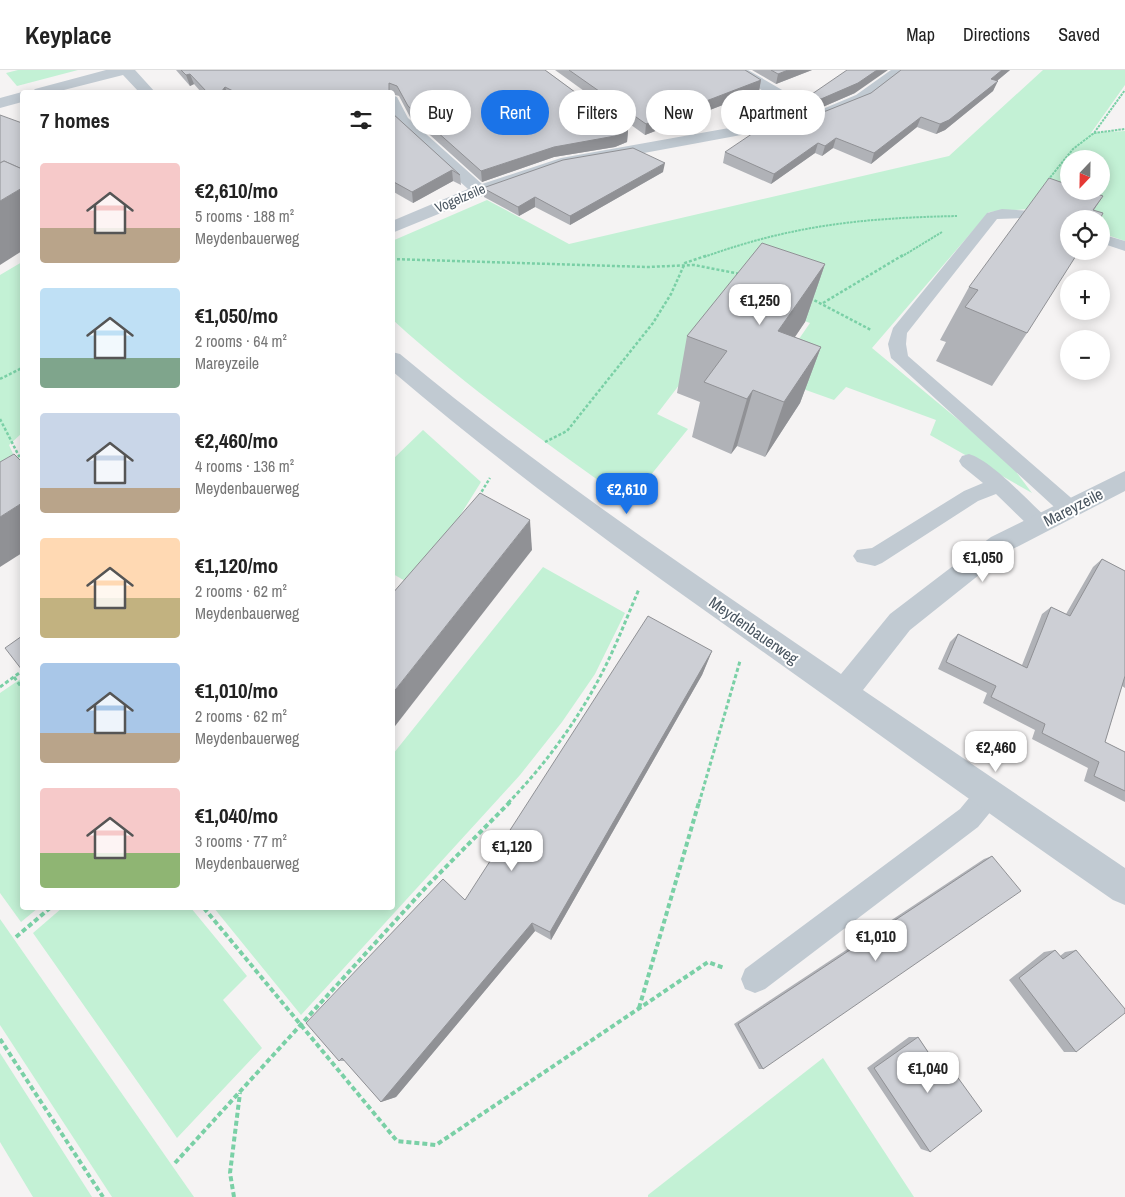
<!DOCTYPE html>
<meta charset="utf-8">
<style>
:root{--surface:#fff;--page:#f6f6f6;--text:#222;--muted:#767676;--line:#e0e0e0;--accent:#1a73e8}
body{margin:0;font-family:"Archivo Narrow",sans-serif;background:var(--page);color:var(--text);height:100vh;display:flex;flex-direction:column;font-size:19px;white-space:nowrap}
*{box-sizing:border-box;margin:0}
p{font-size:16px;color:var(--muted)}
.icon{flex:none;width:28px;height:28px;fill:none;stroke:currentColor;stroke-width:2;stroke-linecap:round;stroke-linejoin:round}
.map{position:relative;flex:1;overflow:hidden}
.details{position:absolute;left:20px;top:20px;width:375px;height:820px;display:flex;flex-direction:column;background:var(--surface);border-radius:5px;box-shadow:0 2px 12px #0003}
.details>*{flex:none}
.top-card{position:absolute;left:410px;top:20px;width:475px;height:45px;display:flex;gap:10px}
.needle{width:32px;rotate:202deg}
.controls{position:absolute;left:1060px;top:80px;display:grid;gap:10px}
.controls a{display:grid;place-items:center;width:50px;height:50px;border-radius:50%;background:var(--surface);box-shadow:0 2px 12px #0003;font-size:25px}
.price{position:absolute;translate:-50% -42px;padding:0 11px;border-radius:10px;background:#fff;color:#222;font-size:16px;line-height:32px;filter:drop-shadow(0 1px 2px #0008)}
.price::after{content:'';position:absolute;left:50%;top:30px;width:15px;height:11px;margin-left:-8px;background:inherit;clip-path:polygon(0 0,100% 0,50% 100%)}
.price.on{background:var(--accent);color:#fff}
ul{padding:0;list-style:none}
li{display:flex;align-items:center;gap:15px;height:125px;padding:0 20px}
li span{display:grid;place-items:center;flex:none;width:140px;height:100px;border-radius:5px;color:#555}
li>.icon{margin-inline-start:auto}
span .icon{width:60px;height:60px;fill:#fffc;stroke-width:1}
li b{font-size:21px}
h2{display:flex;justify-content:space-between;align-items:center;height:60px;padding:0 20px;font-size:21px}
.tag{padding:0 18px;border-radius:22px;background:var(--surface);box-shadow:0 2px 12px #0003;font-size:18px;line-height:45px}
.tag.on{background:var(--accent);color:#fff}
header{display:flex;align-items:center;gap:30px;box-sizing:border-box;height:70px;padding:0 25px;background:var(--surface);border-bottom:1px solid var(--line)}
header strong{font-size:24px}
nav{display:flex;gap:28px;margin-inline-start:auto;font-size:18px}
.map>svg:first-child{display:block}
</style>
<header>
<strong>Keyplace</strong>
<nav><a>Map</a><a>Directions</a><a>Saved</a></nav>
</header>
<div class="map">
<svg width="1125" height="1127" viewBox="0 0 1125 1127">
<rect width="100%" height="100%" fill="#f5f3f3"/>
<g fill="#c3f1d5" fill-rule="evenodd">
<polygon points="18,0 78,0 17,16 6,3"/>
<path d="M1043,0h82v15l-34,48 34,-2v110l-24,-8v-14h-32l-40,-10 -40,3 -117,136 136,113 24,32 -102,-58 6,-15 -90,-33 -12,13 -62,-22 38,-55 -65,-24 -88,115 31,15 -59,73c-81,-58 -163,-115 -236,-182l-1,-79 95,-41 82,44 380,-88zM1069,89h32v32h-32z"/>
<polygon points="22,192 22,363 9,375 22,403 0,423 0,205"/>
<polygon points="423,360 481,412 446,468 407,512 393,504 392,390"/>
<polygon points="543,497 625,543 595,604 562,652 520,705 301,945 214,838 392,838 393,684"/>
<polygon points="22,608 22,838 38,838 21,852 0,823 0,623"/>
<polygon points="62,838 191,838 247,906 223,930 262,978 177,1068 33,863"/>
<polygon points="0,849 194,1127 112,1127 0,955"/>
<polygon points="0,983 92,1127 33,1127 0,1072"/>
<polygon points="823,988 914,1127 648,1127 648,1125"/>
</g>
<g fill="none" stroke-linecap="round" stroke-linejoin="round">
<g stroke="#7ad0a6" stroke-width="2" stroke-dasharray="2.5 1" stroke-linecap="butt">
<polyline points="1094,63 1125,59"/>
<polyline points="1048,110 1073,79 1094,63 1125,20"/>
<path d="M704,187c89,-32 159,-39 253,-41"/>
<polyline points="901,187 942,162"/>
</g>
<g stroke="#7ad0a6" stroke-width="2.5" stroke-dasharray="3 2" stroke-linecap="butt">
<polyline points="392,189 647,197 694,195 740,204"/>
<polyline points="810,228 871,260"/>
<polyline points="823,233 903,185"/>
<polyline points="0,309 22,298"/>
<polyline points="0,349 22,392"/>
<polyline points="545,372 567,361 653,253 671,224 685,193 708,185"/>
<polyline points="479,426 490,408"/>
</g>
<g stroke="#7ad0a6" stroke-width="3" stroke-dasharray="4 2.5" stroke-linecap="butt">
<polyline points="14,607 22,618"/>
<polyline points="0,617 22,601"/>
<path d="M508,733c37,-38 70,-83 94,-130 14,-27 25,-56 37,-84"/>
<polyline points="699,733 740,591"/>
</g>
<g stroke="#7ad0a6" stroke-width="4" stroke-dasharray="5 3" stroke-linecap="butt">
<polyline points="204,838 397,1071 436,1075 708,892 724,898"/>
<polyline points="16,867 50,838"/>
<polyline points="639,938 699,732"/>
<polyline points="0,969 103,1127"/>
<polyline points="175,1093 427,816 510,732"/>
<polyline points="234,1127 230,1103 240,1023"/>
</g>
<g fill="#c1cad2" fill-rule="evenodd">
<polygon points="1002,139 1031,141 1069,152 1069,161 1021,148 997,149 907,263 906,274 908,286 1077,433 1080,439 1077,445 1070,447 1063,445 891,288 888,274 893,258 987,143"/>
<polygon points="1101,164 1125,171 1125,181 1101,173"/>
<path d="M969,384c23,7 59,47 78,64l3,6 -3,6 -7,2 -7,-2 -37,-36 -18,7 -96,62 -7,3 -18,-4 -4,-6 4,-6 15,-2 92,-57 19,-8 -21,-17 -3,-5 3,-5z"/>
<polygon points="988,712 997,716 1001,725 997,734 978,757 765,919 755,923 745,919 741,909 745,899 960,739 979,716"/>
</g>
<g fill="#c1cad2" fill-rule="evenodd">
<polygon points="106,0 135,0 155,22 139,22 123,5 56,22 32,22 35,19"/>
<polygon points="730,0 748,0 818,41 856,25 891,0 907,0 867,32 822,50 563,98 502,118 392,163 392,151 468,119 395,53 392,49 392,25 397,27 408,48 482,114 561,88 801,45"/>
<polygon points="22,22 22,32 0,38 0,28"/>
<path d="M392,282l8,2c139,116 291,217 441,320l49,-60 101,-77 134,-66v20l-116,60 -99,79 -47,60 262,178v37l-12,-5c-116,-80 -230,-163 -344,-244 -129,-91 -257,-182 -377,-285z"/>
</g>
</g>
<g fill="#b0b2b7">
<polygon points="176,0 545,0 628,61 627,72 615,77 554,87 482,112 410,47 399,26 392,24 392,22 201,22 194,14 190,16"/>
<polygon points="555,0 745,0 761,10 759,21 645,65"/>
<polygon points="752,0 812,0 776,14"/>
<polygon points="901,0 1010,0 997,11 993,21 945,60 936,64 917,57 871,94 833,78 822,86 815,83 771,114 723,93 725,82 871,23"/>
<polygon points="855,23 818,39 810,34 812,24"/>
<polygon points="392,43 460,105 461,115 453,111 413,133 392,121"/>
<polygon points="663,102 570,155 535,137 519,146 484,127 483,118"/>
<polygon points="1103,126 1094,140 1027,263 992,316 936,291 946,272 940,270 969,217"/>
<polygon points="825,194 805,252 795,267 821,277 800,333 765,387 737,376 731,384 692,367 700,332 677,323 687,266"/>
<polygon points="1102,489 1125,501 1125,618 1122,616 1105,672 1125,682 1125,732 1084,711 1088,698 1032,669 1035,660 983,633 987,623 938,599 950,572 958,564 1022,595 1042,544 1051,537 1066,544 1093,497"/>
<polygon points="712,581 702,605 551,870 535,861 396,1027 381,1032 345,991 339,991 465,830"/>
<polygon points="992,786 763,999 759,999 734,954 984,789"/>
<polygon points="1055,880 1060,886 1065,882 1076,880 1076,982 1064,982 1009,910 1044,882"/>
<polygon points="909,967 918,967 937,995 939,993 948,994 930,1082 921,1079 867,998"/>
</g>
<g fill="#909195">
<polygon points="788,0 812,0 776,14 778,4"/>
<polygon points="877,0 888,0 855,23 818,39 821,29"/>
<polygon points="1002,0 1010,0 987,19 991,9"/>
<polygon points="190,4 194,14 190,16 186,5"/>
<polygon points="761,10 759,21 645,65 646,54"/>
<polygon points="998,11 993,21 945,60 936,64 940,54"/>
<polygon points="225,17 227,22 221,22"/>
<polygon points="921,47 917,57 871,94 874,83"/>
<polygon points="628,61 627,72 615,77 554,87 482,112 481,101 554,77"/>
<polygon points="836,68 833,78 822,86 825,76"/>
<polygon points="818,73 815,83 771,114 774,104"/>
<polygon points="665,93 663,102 570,155 570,146"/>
<polygon points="452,100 453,111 413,133 412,122"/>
<polygon points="22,118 22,181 0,195 0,131"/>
<polygon points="535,127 535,137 519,146 518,137"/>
<polygon points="825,194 805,252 760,318 778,261"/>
<polygon points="821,277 800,333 765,387 784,332"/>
<polygon points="753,320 737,376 731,384 747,329"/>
<polygon points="22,433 22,483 0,497 0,447"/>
<polygon points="530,450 532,480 392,660 392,624"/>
<polygon points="712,581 702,605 551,870 550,862"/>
<polygon points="532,853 535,861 396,1027 381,1032"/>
</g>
<g fill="#cdcfd5" stroke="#909195">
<polygon points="181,0 545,0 628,61 615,66 554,77 481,101 408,36 397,16 389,13 389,22 235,22 225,17 221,22 207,22 190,4 186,5"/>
<polygon points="569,0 745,0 761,10 646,54"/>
<polygon points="771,0 788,0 778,4"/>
<polygon points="847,0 877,0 858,13 821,29 812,24"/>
<polygon points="901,0 1002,0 991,9 998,11 949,50 940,54 921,47 874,83 836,68 825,76 818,73 774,104 725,82 771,51 826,41 871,23"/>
<polygon points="392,43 460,105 452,100 412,122 392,111"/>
<polygon points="0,45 22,53 22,99 4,91 0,93"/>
<polygon points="633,78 665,93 570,146 535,127 518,137 483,118 563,90"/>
<polygon points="4,91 22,99 22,118 0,131 0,93"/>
<polygon points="1049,108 1069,115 1069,121 1089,121 1103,126 1093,140 1103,143 1100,149 1069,149 1069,181 1079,181 1027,263 965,237 978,220 969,217"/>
<polygon points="762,173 825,194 778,261 821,277 784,332 753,320 747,329 704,312 727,281 687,266"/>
<polygon points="14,384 22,392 22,433 0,447 0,392"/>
<polygon points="480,423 530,450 392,624 392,524"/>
<polygon points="1102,489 1125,501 1125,606 1105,672 1125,682 1125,721 1094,706 1099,692 1042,663 1045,654 991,627 996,616 946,592 958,564 1027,598 1051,537 1070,546"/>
<polygon points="648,546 712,581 550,862 532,853 381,1032 342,988 339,991 306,953 443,809 465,830"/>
<polygon points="22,566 22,600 5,578"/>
<polygon points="992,786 1021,821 763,999 738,954"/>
<polygon points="1055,880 1063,889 1076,880 1125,939 1125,943 1076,982 1019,908"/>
<polygon points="918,967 940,1000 948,994 982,1041 930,1082 874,998"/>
</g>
<g text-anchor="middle" stroke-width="4" stroke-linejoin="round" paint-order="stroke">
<g font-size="14" fill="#4a5661" stroke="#fff">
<text transform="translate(460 128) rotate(-23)" y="5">Vogelzeile</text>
</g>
<g font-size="16" fill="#4a5661" stroke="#fff">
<text transform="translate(1073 437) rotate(-27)" y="6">Mareyzeile</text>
<text transform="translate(754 560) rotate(35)" y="6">Meydenbauerweg</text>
</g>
</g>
</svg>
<div class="controls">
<a><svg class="needle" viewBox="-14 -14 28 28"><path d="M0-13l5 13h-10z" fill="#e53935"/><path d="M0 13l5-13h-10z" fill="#767676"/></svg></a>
<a><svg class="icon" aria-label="locate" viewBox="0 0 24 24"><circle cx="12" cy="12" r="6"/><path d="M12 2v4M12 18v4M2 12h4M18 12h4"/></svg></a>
<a>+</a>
<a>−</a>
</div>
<b class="price" style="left:760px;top:256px">€1,250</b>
<b class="price on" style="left:627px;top:445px">€2,610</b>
<b class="price" style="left:983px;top:513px">€1,050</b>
<b class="price" style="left:996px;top:703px">€2,460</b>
<b class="price" style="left:512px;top:802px">€1,120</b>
<b class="price" style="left:876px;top:892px">€1,010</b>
<b class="price" style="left:928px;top:1024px">€1,040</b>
<div class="top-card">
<a class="tag">Buy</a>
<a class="tag on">Rent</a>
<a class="tag">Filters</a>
<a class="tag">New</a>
<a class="tag">Apartment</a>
</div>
<section class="details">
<h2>7 homes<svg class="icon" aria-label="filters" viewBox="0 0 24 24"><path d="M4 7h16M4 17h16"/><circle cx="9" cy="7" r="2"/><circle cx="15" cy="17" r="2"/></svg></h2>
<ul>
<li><span style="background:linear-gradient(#f6c9c9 65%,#b9a48a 0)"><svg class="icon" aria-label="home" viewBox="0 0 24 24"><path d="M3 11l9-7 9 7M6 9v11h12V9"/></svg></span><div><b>€2,610/mo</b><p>5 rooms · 188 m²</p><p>Meydenbauerweg</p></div></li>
<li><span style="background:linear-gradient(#bfe0f5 70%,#7fa58c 0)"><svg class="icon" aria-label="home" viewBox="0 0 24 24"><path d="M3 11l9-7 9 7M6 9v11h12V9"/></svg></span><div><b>€1,050/mo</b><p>2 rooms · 64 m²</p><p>Mareyzeile</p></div></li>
<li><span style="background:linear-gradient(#c9d6e8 75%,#b9a48a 0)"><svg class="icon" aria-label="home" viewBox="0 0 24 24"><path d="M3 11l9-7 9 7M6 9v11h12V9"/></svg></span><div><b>€2,460/mo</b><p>4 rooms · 136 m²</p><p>Meydenbauerweg</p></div></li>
<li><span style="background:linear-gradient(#ffd9b3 60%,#c2b280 0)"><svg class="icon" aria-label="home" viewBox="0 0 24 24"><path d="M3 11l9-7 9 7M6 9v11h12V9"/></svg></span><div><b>€1,120/mo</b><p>2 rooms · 62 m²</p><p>Meydenbauerweg</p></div></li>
<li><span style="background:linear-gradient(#a9c7e8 70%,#b9a48a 0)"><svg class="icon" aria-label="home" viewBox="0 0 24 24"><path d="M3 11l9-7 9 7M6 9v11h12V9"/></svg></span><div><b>€1,010/mo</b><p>2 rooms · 62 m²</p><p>Meydenbauerweg</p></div></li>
<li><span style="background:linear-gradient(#f6c9c9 65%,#8fb573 0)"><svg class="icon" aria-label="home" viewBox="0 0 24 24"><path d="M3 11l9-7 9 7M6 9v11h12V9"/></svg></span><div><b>€1,040/mo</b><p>3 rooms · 77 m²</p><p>Meydenbauerweg</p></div></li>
</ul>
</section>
</div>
